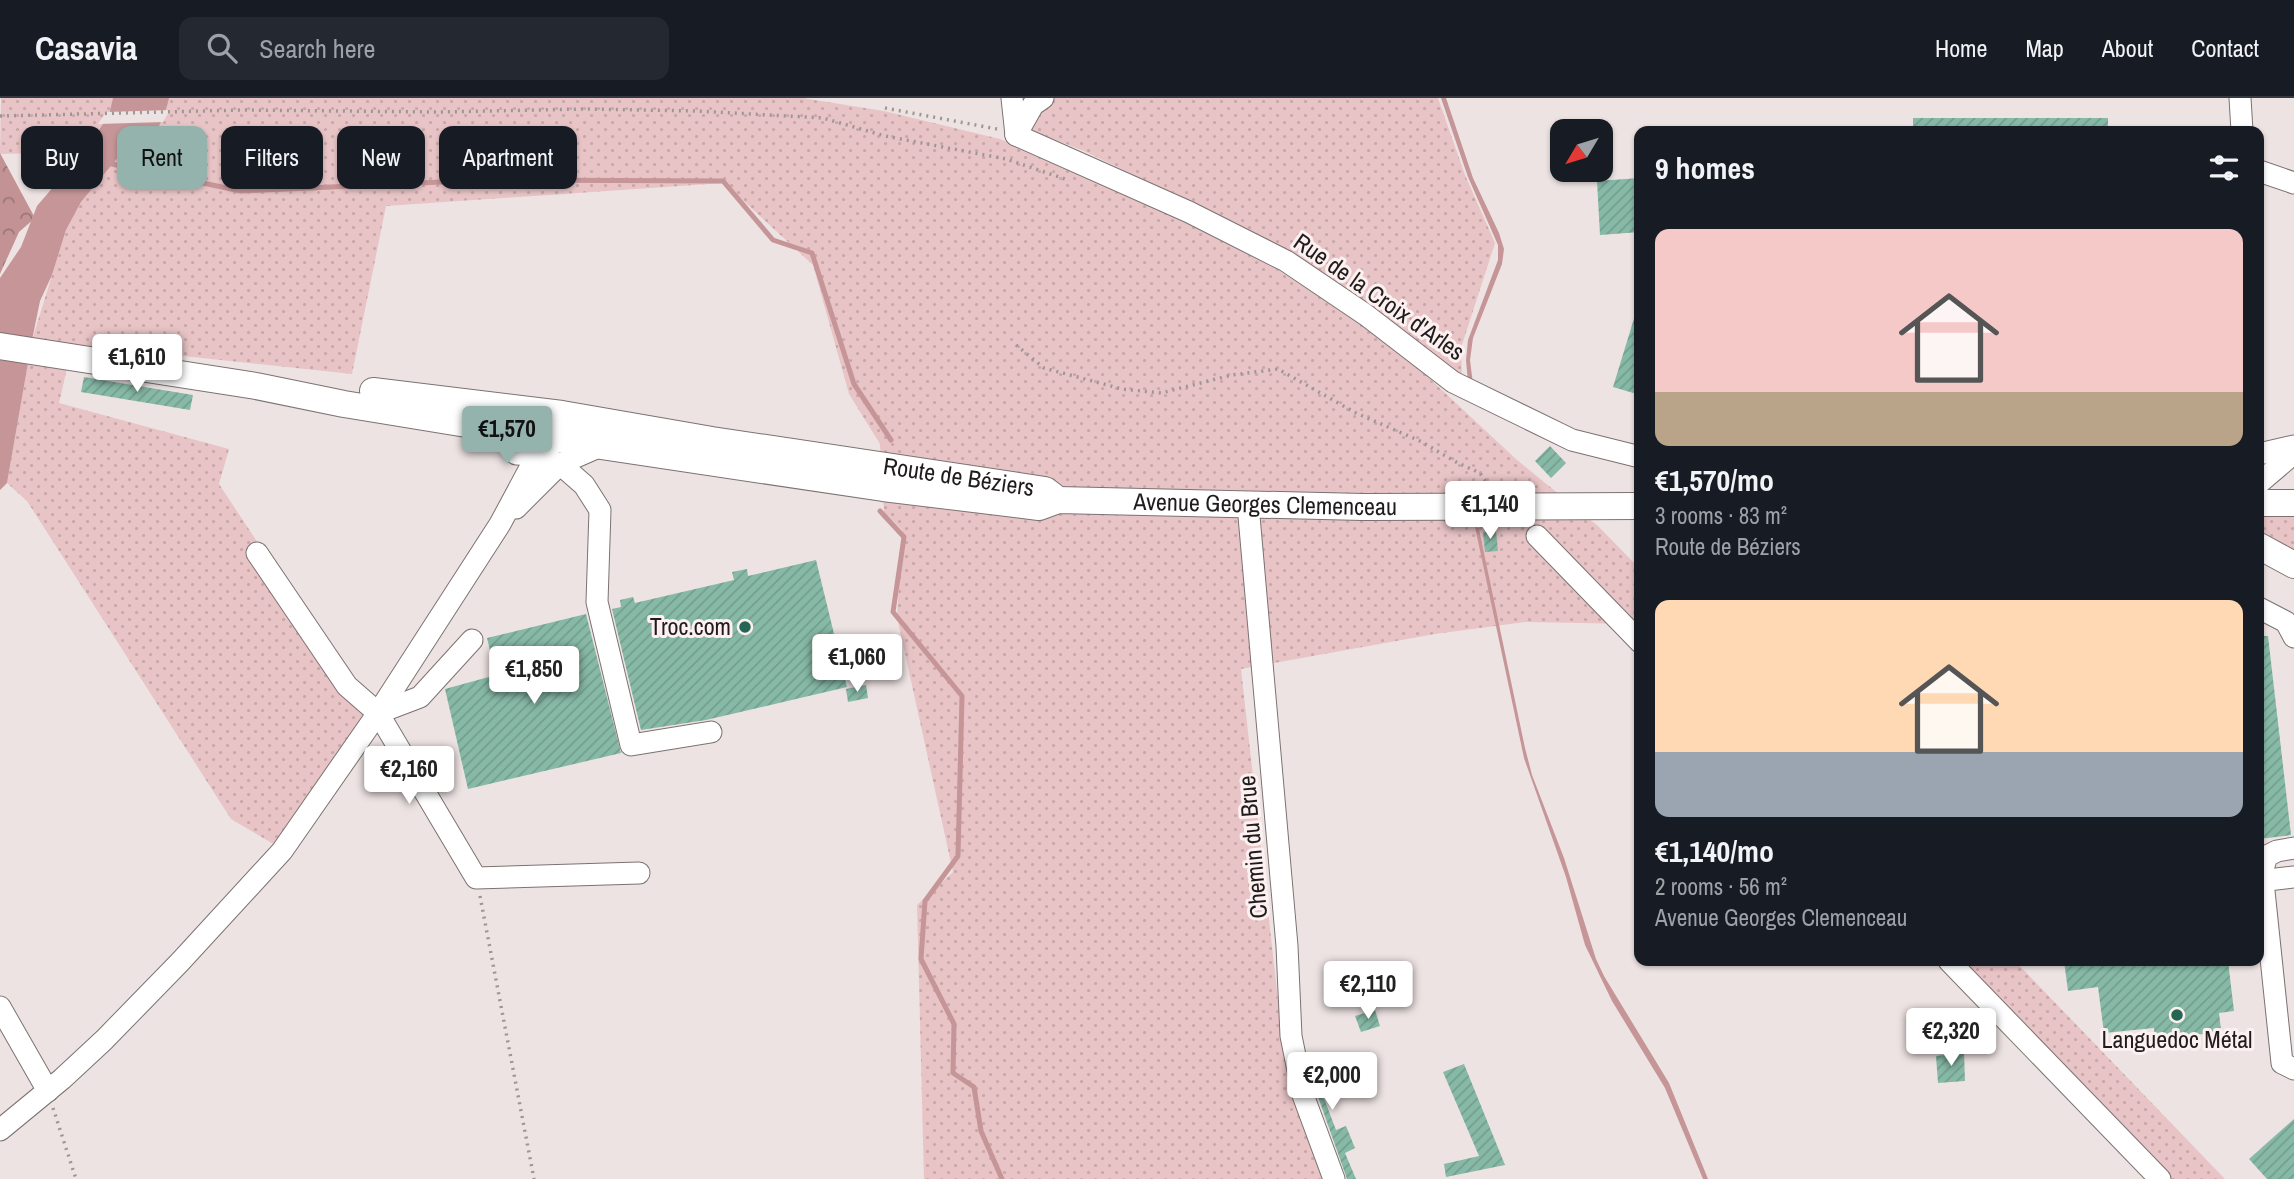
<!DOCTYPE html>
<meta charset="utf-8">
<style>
:root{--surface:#171b24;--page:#242831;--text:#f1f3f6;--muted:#9ea1a6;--line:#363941;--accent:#95b3ad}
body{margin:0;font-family:"Archivo Narrow",sans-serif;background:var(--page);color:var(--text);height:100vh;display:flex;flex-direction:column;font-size:26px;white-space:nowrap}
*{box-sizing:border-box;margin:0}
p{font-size:23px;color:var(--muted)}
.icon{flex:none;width:38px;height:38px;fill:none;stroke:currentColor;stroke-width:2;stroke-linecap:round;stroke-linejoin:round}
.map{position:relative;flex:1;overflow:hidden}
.details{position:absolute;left:1634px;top:28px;width:630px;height:840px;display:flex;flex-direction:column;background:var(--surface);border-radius:14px;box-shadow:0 2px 5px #0004}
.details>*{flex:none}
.guide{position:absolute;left:21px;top:28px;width:665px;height:63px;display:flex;gap:14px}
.needle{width:46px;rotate:232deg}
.tools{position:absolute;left:1550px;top:21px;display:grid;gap:14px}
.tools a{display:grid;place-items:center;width:63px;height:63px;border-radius:14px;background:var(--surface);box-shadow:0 2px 5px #0004;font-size:35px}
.price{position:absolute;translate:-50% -60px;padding:0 16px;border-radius:7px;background:#fff;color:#222;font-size:23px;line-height:46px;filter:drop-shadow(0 2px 4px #0008)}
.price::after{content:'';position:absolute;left:50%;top:42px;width:21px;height:16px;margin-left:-10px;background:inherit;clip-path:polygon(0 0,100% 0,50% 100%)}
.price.current{background:var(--accent);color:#111}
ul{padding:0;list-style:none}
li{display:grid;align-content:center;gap:14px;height:371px;padding:0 21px}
li span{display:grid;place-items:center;height:217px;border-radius:14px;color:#555}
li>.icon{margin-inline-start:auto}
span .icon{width:126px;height:126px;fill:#fffc;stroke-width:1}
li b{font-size:30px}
h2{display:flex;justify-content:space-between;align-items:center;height:84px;padding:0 21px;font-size:30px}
.chip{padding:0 24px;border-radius:14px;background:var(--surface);box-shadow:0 2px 5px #0004;font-size:24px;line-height:63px}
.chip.current{background:var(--accent);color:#111}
header{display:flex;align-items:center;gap:42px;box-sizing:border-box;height:98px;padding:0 35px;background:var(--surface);border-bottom:2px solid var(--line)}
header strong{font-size:33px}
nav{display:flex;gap:38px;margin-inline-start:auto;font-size:24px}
.search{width:490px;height:63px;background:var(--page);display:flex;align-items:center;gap:18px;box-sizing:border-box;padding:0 24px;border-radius:14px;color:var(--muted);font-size:26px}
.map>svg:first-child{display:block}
</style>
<header>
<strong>Casavia</strong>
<div class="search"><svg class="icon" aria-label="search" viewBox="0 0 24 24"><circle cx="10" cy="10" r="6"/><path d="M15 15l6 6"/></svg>Search here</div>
<nav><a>Home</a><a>Map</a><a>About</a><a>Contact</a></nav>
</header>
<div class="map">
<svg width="2294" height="1081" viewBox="0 0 2294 1081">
<defs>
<pattern id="grass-dots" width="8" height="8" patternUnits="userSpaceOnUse" patternTransform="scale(1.75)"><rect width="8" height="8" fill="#e8c4c6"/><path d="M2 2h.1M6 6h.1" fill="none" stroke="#c7a8aa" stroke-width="1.8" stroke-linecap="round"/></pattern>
<pattern id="forest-crowns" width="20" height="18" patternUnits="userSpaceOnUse" patternTransform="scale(1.75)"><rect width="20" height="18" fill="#c29294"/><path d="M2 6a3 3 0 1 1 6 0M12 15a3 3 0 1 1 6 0" fill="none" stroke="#9d7678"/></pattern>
<pattern id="building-hatch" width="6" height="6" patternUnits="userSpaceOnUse" patternTransform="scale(1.75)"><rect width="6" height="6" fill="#87b9a7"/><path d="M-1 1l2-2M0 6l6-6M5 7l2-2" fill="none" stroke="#749e8f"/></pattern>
</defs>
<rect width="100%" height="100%" fill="#eee3e3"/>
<g fill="url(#grass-dots)">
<polygon points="1,0 802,0 884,13 1000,41 1052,65 1155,106 1245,151 1368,230 1413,265 1517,362 1598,428 1640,471 1640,533 1633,526 1525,524 1435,536 1241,571 1280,920 1328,1081 924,1081 917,807 953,774 897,519 902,432 884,414 880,346 849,296 813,167 724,85 386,108 352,276 32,242 66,132 81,104 118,60 145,52 0,56"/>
<polygon points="1034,0 1438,0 1465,77 1495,145 1461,250 1462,282 1376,214 1288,152 1084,53 1012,25"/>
<polygon points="28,264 68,266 59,305 229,351 219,386 368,612 275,747 231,721 27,403 7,385"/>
<polygon points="2259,415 2294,415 2294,458 2259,439"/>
<polygon points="1957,863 2015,863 2225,1081 2167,1081"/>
</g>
<polygon fill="url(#forest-crowns)" points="0,55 35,120 19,134 0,176"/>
<g fill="#c59597">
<path d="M113,0h56c-3,14 -12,39 -26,47 -4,3 -11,3 -17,3l-45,54 -15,28 -14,45 -12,26 -8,39 -25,143 -7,7v-212l21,-31 16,-41 52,-61 20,-30z"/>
<polygon points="1441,0 1446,0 1473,80 1499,135 1504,151 1502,166 1473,240 1470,262 1473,286 1468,284 1466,262 1468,242 1498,162 1498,147 1468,79"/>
<polygon points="1475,429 1479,430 1480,436 1525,650 1532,677 1564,760 1596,861 1604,878 1669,985 1708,1081 1703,1081 1665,990 1612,903 1585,847 1566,779 1524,660"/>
</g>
<polygon fill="#eee3e3" points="170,12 163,24 98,26 106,14"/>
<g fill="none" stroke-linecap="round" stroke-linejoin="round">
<g stroke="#c59597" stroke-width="5">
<polyline points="107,65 241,93 485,82 723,83 773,142 812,155 854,286 891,342"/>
<polyline points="880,413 904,439 893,514 962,598 958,758 925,803 921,861 954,926 953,975 974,989 981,1033 1002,1081"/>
</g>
</g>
<g fill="url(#building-hatch)">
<rect x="1913" y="20" width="195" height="13"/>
<polygon points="1640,80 1640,134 1600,137 1597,83"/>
<polygon points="1636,214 1640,214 1640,297 1613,289"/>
<polygon points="84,279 193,297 190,312 81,294"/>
<polygon points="1550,348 1566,365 1551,380 1535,363"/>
<polygon points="1496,433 1498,453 1485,454 1483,434"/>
<polygon points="816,462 847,589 706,622 641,632 612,511 621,509 620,502 633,499 635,505 734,482 732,474 747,471 748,478"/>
<polygon points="586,516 621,655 468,691 445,591 496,577 487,540"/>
<polygon points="2259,538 2268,538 2291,737 2259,741"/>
<polygon points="866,587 868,600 848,604 846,591"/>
<polygon points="2064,863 2228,863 2234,913 2219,915 2222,940 2203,942 2203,936 2155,941 2154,930 2104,935 2098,889 2068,893"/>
<polygon points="1375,912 1380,928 1361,934 1355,918"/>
<polygon points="1983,926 1984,947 1966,948 1965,927"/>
<polygon points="1964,955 1965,983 1938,985 1936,958"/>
<polygon points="1308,958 1310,963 1330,959 1336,986 1320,990 1336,1032 1346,1028 1355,1050 1345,1055 1356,1081 1347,1081 1316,993"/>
<polygon points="1464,966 1505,1067 1446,1079 1444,1066 1479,1058 1443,974"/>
<polygon points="2294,1021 2294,1081 2267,1081 2249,1061"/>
</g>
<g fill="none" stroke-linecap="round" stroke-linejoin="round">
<g stroke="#7c7272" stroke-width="23">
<g id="minor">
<polyline points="1012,0 1016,37"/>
<polyline points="2240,0 2242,33"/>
<polyline points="1016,37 1189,114 1286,163 1366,217 1453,284 1572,342 1640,359"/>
<polyline points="1016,37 1033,7 1043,0"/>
<polyline points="2259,73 2294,85"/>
<polyline points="516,356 537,357 560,366 584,387 600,412 597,504 631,647 711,634"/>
<polyline points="2259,356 2294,348"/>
<polyline points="2259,385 2286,362 2294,349"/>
<polyline points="1248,407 1287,848 1291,938 1303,997 1334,1081"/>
<polyline points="516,410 560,366 601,348"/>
<polyline points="1537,438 1640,544"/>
<polyline points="257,455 347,588 378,615 476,780 639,775"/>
<polyline points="2259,510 2286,524 2294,539"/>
<polyline points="378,615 420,599 472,542"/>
<polyline points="2294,750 2277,753 2267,758 2262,774 2282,965 2294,971"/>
<polyline points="2259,783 2294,779"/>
<polyline points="1949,863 2160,1081"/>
<polyline points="0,909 48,993"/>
<polyline points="0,1032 62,981 104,942 180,864 282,753 378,615 500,426 537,357 555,340 558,329"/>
</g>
</g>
<g stroke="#7c7272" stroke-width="28">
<g id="major">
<path id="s1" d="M0,248l256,40 88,18 257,42 282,42 156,19 19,-7 305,7 277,-1"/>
<path id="s2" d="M373,293l189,23 150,26 333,50 8,6"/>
<polyline points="2259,405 2294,405"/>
<polyline points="2259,448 2294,467"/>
</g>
</g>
<g stroke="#9e9696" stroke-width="3.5" stroke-dasharray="2 5" stroke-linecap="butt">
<polyline points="885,10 997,31"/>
<polyline points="0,18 243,12 439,14 585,11 697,13 823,20 885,38 1006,61 1065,81"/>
<polyline points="1016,247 1044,270 1122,291 1161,295 1232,277 1278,271 1356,315 1420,343 1458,365 1480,375 1489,388"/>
<polyline points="480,798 534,1081"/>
<polyline points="53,1010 76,1081"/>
</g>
<use href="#minor" stroke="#fff" stroke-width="21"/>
<use href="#major" stroke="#fff" stroke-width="26"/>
</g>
<g fill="#256553" stroke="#fcf0f0" stroke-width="2.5">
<circle cx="745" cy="529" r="7"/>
<circle cx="2177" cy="917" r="7"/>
</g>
<g text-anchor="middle" stroke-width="6" stroke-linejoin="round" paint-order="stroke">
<g font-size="24" fill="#201c1c" stroke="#fcf0f0">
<text transform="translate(1379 199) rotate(35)" y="8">Rue de la Croix d'Arles</text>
<text dy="8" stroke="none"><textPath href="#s2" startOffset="592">Route de Béziers</textPath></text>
<text dy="8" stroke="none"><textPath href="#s1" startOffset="1279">Avenue Georges Clemenceau</textPath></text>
<text transform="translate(1253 749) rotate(-95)" y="8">Chemin du Brue</text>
</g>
<g font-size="24" fill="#201c1c" stroke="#fcf0f0" text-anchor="end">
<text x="731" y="537">Troc.com</text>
<text x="2177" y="950" text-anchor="middle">Languedoc Métal</text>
</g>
</g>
</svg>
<div class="tools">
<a><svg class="needle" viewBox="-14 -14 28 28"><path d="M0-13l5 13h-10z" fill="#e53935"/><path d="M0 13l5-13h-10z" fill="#9ea1a6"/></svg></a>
</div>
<b class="price" style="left:137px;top:296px">€1,610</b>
<b class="price current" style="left:507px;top:368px">€1,570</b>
<b class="price" style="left:1490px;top:443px">€1,140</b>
<b class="price" style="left:857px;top:596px">€1,060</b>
<b class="price" style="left:534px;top:608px">€1,850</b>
<b class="price" style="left:409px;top:708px">€2,160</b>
<b class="price" style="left:1368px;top:923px">€2,110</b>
<b class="price" style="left:1951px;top:970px">€2,320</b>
<b class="price" style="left:1332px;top:1014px">€2,000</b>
<div class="guide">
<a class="chip">Buy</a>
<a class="chip current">Rent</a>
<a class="chip">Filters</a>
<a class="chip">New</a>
<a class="chip">Apartment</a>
</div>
<section class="details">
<h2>9 homes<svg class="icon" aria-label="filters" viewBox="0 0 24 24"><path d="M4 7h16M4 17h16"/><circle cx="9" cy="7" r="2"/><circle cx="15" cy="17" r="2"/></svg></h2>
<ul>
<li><span style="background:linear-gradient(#f6c9c9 75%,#b9a48a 0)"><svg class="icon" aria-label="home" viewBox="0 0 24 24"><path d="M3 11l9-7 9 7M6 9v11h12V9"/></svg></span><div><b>€1,570/mo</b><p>3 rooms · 83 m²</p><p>Route de Béziers</p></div></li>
<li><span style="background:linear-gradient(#ffd9b3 70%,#9aa5b1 0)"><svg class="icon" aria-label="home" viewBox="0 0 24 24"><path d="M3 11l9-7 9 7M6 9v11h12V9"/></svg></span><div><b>€1,140/mo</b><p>2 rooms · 56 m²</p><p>Avenue Georges Clemenceau</p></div></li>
</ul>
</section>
</div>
